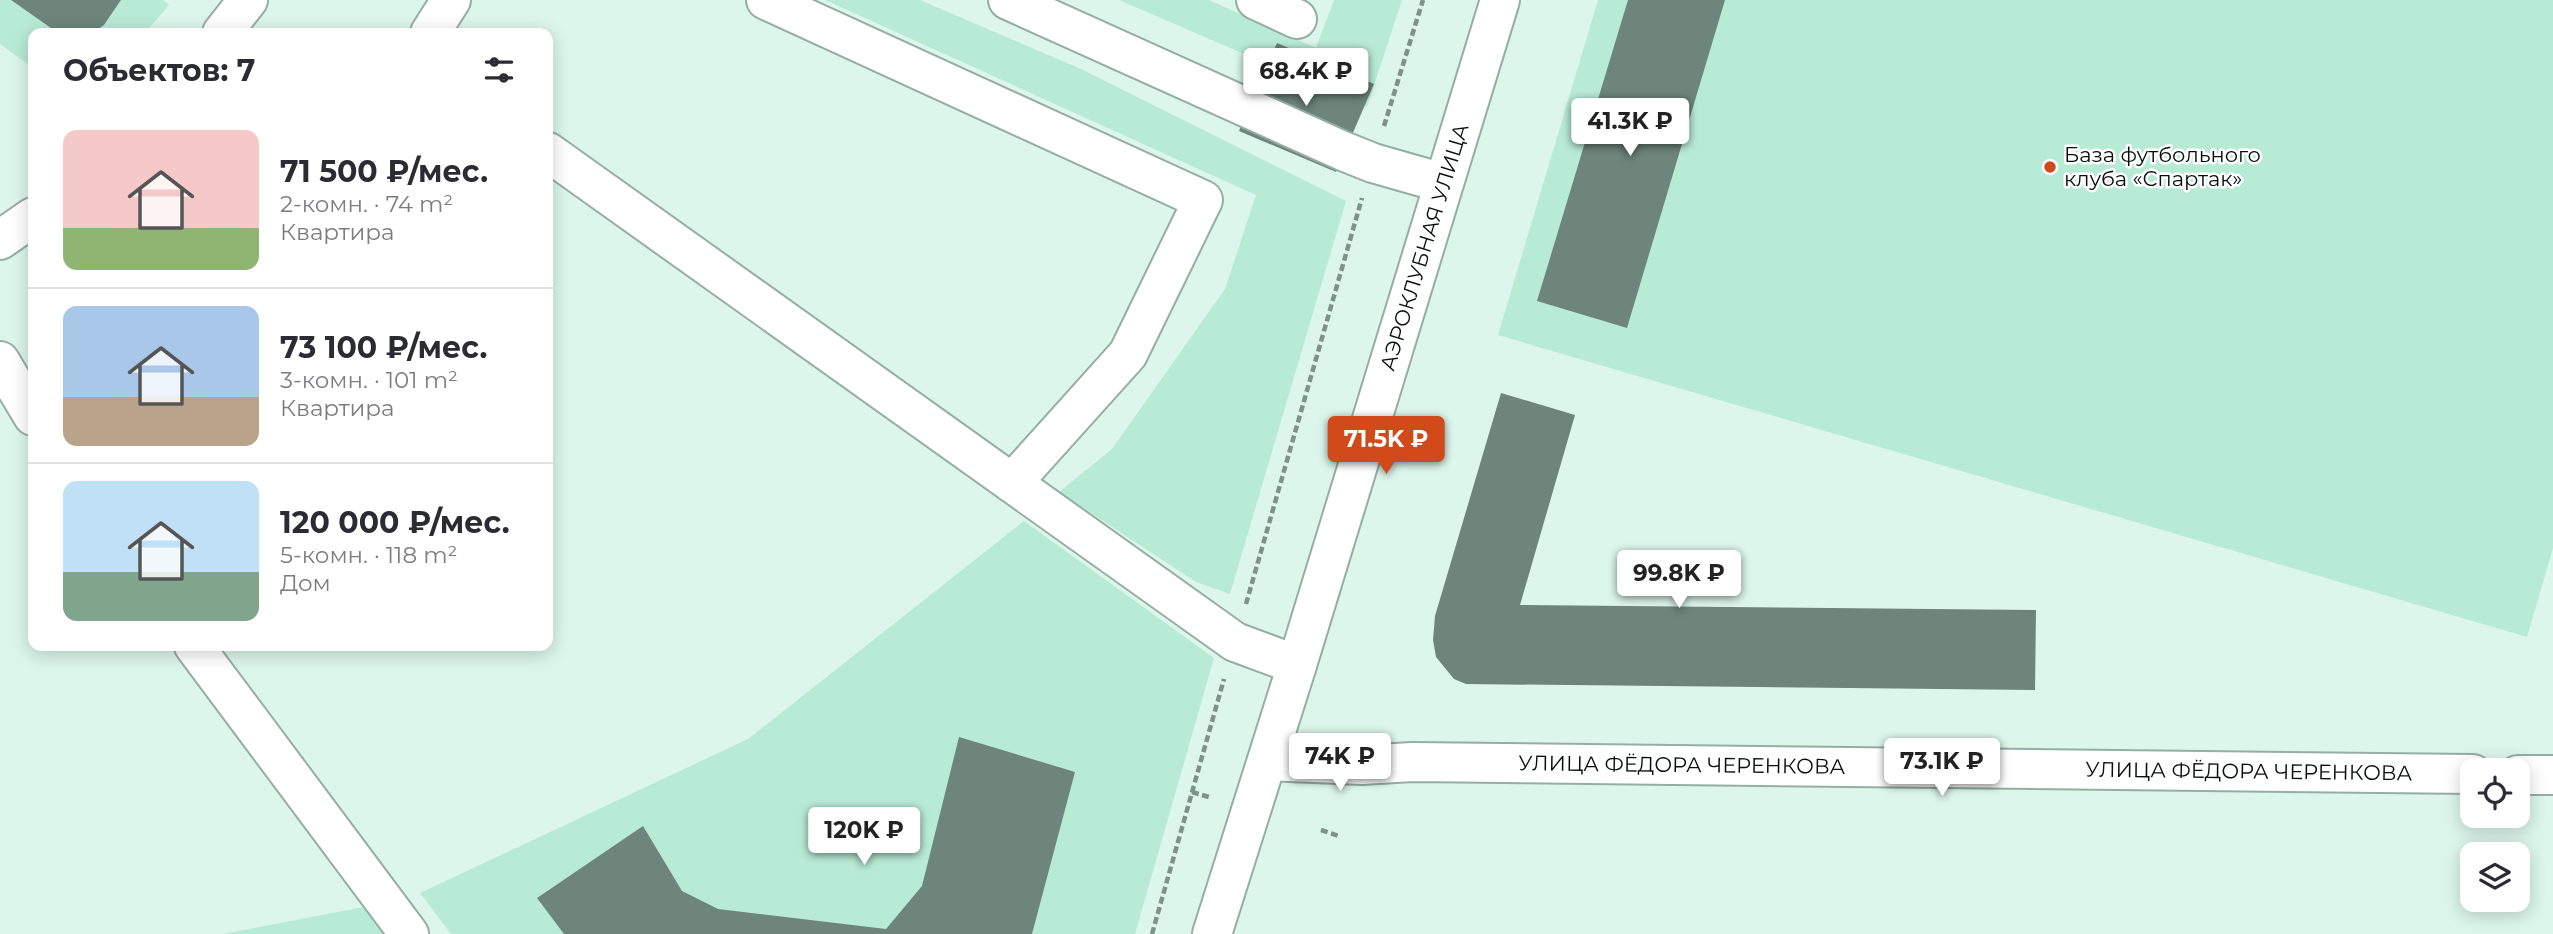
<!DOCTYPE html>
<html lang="ru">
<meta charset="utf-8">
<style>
:root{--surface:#fff;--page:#f7f7f7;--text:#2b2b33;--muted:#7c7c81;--line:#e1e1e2;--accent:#d24a1a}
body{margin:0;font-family:Montserrat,sans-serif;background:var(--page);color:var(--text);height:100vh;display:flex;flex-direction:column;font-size:26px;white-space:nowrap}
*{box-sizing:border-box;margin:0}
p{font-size:23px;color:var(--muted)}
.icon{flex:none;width:38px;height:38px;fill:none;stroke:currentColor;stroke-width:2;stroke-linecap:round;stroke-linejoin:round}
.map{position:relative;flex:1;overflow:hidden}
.panel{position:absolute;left:28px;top:28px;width:525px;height:623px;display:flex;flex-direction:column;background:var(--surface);border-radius:14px;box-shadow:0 4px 18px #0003}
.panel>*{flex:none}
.fabs{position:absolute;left:2460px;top:758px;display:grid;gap:14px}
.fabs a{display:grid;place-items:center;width:70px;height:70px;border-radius:14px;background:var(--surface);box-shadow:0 4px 18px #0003;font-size:35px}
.price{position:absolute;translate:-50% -60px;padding:0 16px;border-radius:7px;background:#fff;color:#222;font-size:23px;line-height:46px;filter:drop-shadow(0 2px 4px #0008)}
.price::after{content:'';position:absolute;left:50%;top:42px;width:21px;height:16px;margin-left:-10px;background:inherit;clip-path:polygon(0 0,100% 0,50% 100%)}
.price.active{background:var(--accent);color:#fff}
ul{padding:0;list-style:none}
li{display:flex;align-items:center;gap:21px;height:175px;padding:0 35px}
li+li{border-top:2px solid var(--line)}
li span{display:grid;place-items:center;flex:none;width:196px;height:140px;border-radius:14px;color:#555}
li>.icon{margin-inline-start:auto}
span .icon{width:84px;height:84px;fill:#fffc;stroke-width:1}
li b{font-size:30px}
h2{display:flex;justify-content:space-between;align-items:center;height:84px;padding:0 35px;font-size:30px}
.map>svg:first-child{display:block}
</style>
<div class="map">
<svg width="2553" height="934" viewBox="0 0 2553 934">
<rect width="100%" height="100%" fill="#dcf6eb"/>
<g fill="#b8ebd6">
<polygon points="0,0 11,0 58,33 33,33 33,68 0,44"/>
<polygon points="121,0 163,0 169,5 145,33 93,33 104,25"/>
<polygon points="825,0 920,0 1081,69 1346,201 1230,594 1196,582 1059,492 1112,449 1225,289 1256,195"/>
<polygon points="1119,0 1209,0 1316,48 1334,0 1402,0 1367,107"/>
<polygon points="1598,0 2553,0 2553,548 2527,637 1498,335"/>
<polygon points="1024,521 1214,658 1135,934 451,934 420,893 748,739"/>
<polygon points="374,905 396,934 223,934"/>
</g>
<g fill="#6d857b">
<polygon points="11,0 121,0 104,25 93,33 58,33"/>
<polygon points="1628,0 1725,0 1627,328 1537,301"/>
<polygon points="1277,43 1374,84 1336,172 1239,131"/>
<polygon points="1501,393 1575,415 1520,605 2036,610 2035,690 1466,684 1454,679 1436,657 1433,640 1435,616"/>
<polygon points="959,737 1075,772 1032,934 564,934 537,898 643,826 682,891 718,909 886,929 922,886"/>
</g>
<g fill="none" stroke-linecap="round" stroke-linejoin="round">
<g stroke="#95aea4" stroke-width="42">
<g id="minor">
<polyline points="766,0 1203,200 1128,354 1012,483"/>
<polyline points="1008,0 1343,151 1373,163 1443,183"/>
<polyline points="1256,0 1297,19"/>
<polyline points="222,33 248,0"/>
<polyline points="430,33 451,0"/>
<polyline points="548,152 1235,642 1297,665"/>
<polyline points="0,240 33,217"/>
<polyline points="0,361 33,416"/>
<polyline points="194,646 409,934"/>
<path id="s1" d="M1267,761l95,4 50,-3 1061,12"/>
<polyline points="2518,775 2553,775"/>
<path id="s2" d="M1212,934l85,-269 203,-665"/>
</g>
</g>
<g stroke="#7f928a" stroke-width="4.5" stroke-dasharray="7 3.5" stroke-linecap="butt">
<polyline points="1384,126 1423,0"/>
<polyline points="1246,604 1362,198"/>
<polyline points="1192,792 1212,798"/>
<polyline points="1321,830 1339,836"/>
<polyline points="1152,934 1224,679"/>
</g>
<use href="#minor" stroke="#fff" stroke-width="38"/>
</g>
<circle fill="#d24a1a" stroke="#fff" stroke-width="2.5" cx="2050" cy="167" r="7"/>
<g text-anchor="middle" stroke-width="5" stroke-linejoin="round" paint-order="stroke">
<g font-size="21" fill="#060f0b" stroke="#fff" text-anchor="start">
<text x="2064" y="162">База футбольного<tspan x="2064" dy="24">клуба «Спартак»</tspan></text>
</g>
<g font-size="21" fill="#060f0b" stroke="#fff">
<text dy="7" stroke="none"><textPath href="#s2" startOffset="719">АЭРОКЛУБНАЯ УЛИЦА</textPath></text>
<text dy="7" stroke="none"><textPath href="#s1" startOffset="415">УЛИЦА ФЁДОРА ЧЕРЕНКОВА</textPath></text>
<text dy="7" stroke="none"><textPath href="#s1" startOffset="982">УЛИЦА ФЁДОРА ЧЕРЕНКОВА</textPath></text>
</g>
</g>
</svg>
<div class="fabs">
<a><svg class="icon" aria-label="locate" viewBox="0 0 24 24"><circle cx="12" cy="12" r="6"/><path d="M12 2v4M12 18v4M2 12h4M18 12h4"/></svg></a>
<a><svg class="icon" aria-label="layers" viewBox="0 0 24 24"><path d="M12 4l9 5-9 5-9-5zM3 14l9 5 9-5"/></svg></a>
</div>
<b class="price" style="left:1306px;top:108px">68.4K ₽</b>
<b class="price" style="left:1630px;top:158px">41.3K ₽</b>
<b class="price active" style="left:1386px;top:476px">71.5K ₽</b>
<b class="price" style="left:1679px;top:610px">99.8K ₽</b>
<b class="price" style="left:1340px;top:793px">74K ₽</b>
<b class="price" style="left:1942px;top:798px">73.1K ₽</b>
<b class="price" style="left:864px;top:867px">120K ₽</b>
<section class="panel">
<h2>Объектов: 7<svg class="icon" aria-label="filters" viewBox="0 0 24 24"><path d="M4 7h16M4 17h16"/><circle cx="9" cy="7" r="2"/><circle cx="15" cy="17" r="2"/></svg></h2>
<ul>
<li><span style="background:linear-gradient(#f6c9c9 70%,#8fb573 0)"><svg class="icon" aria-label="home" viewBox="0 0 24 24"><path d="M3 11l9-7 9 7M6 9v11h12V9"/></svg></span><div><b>71 500 ₽/мес.</b><p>2-комн. · 74 m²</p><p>Квартира</p></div></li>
<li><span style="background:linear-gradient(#a9c7e8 65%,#b9a48a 0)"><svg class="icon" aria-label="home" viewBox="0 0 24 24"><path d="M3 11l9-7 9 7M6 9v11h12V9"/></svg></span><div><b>73 100 ₽/мес.</b><p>3-комн. · 101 m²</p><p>Квартира</p></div></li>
<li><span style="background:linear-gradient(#bfe0f5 65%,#7fa58c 0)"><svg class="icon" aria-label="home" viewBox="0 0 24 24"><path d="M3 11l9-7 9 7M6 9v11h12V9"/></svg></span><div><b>120 000 ₽/мес.</b><p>5-комн. · 118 m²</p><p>Дом</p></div></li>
</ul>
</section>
</div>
